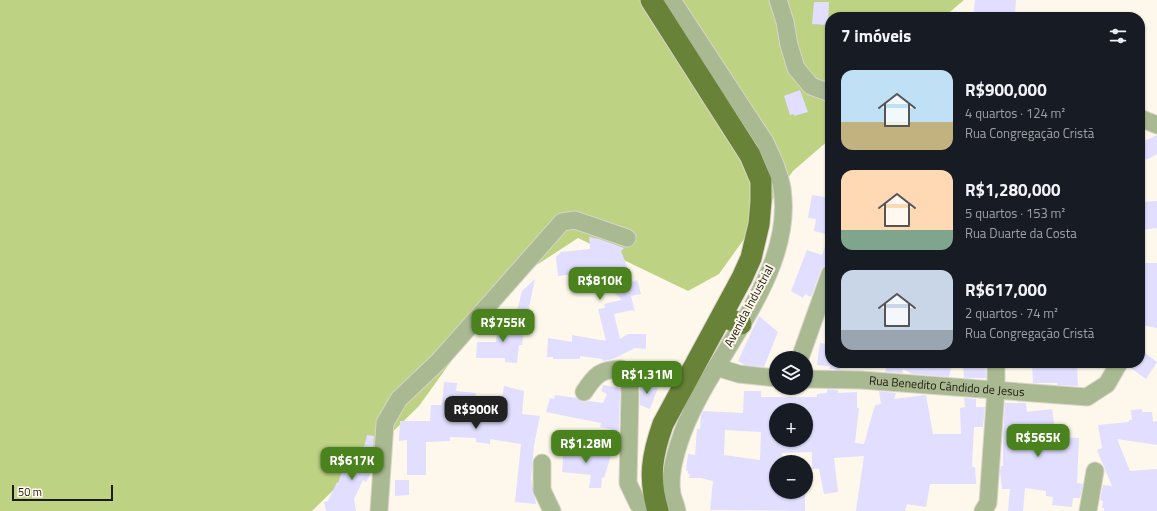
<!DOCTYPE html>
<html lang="pt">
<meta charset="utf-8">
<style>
:root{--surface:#171b24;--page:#20242c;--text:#f1f3f6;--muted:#9ea1a6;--accent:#4a821d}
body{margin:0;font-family:"Titillium Web",sans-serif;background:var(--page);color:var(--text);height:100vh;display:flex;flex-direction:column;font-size:15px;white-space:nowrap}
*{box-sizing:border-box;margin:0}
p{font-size:13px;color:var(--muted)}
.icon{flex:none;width:22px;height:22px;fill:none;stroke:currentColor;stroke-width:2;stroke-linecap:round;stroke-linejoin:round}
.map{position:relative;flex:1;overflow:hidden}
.drawer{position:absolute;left:825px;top:12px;width:320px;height:356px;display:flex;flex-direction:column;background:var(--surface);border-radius:16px;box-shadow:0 1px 3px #0004}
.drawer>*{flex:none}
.controls{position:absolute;left:769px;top:351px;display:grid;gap:8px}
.controls a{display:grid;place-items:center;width:44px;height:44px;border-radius:50%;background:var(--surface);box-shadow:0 1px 3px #0004;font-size:20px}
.scale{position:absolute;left:12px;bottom:10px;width:101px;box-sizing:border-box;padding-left:4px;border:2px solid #1e1a0e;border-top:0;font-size:11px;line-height:14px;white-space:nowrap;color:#1e1a0e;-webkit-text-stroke:3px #fdf8eb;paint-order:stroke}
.price{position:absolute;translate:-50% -34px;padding:0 9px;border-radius:8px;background:var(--accent);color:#fff;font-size:13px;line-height:26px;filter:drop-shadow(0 1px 2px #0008)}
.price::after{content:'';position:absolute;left:50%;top:24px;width:12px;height:9px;margin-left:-6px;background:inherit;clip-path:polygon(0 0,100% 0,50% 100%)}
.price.selected{background:#222;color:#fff}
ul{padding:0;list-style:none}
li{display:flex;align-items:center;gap:12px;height:100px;padding:0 16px}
li span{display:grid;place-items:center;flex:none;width:112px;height:80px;border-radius:12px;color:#555}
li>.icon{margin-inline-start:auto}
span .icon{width:48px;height:48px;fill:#fffc;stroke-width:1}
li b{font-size:17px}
h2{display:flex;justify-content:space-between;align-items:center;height:48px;padding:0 16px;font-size:17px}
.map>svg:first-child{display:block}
</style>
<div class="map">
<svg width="1157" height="511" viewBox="0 0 1157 511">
<rect width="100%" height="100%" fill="#fdf8eb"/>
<polygon fill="#bed284" points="0,0 964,0 944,17 830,17 830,139 793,171 719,274 688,291 578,238 506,285 419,406 312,511 0,511"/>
<g fill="#e1deff" fill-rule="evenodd">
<polygon points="975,0 1016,0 1015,14 1013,13 1013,17 973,17"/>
<polygon points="814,2 829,2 828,25 812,24"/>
<polygon points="800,90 808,112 794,116 794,114 790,115 784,96"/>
<polygon points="1157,135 1157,154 1146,160 1140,147 1140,143"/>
<polygon points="812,195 830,198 830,235 814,231 816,219 808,218"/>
<polygon points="1157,201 1157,228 1140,230 1140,202"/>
<polygon points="829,235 830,264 824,266 821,270 811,297 805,294 803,298 791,291 807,250 822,255"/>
<polygon points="589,237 599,239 624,248 621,251 633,282 637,280 641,294 631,296 635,312 633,310 614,314 620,339 628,334 646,334 646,349 635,348 613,359 603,361 602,359 580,356 580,359 553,359 553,357 547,357 548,338 572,342 572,335 606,341 598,309 605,308 604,304 622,300 602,281 576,283 575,274 558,276 556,257 561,252 590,249"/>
<polygon points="1140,263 1157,263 1157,328 1142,325 1143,321 1140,320 1140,310 1145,311 1145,285 1140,286"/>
<polygon points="535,279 528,312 533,313 533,317 493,321 500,309 517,311 522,291"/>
<polygon points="759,316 778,332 764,367 745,365 738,361"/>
<polygon points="496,321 525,326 522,345 519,345 517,363 505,362 505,358 476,358 477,342 496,342"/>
<polygon points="820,343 830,344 830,364 841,363 840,370 829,369 830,366 817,365"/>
<polygon points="1140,349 1157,362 1146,379 1128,366 1129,363 1140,363"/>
<polygon points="890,363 948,363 952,364 949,377 912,374 903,369 902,373 885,372 887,364 894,365"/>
<polygon points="985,363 986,378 964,378 963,364"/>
<polygon points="1032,363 1077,363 1078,386 1057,385 1057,383 1033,383"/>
<polygon points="640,381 658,388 650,409 640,405"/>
<polygon points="444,382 457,383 456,391 476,393 475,401 501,404 504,386 524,391 522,414 540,416 534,445 531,479 536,504 515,502 521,444 490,439 490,444 476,442 476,438 450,437 450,441 426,442 426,475 407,475 407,440 399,441 400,421 430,421 431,405 442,405"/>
<polygon points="603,385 620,388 619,431 600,427 601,423 546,412 550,398 554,399 555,395 577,398 583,402 589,401 603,403 607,394 601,391"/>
<path d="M827,389l11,1v3l19,-1v16h2l-4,35 9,1 11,-39 6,-1 -2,-13 17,2 -2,6 32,-4 7,39h28l-1,-26 5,-1 -1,-9 12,1v8h9l-2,20h-9l-2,40h3l1,17h-46l-4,23 -19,-3 -2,7h-49l8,-55 -30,2 4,34 -14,2 -5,-25h-7v-17l-30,1v9h-6v30h29v19l-95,-1 3,-29 -12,-3h-12l1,-4h-2v-3l-2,-1 2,-16 7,1 2,-26h3l1,-14 2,-4 40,2 1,-22h17v6h56v-3l10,-1zM776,410h30v30h-30zM725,430l36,2 -1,28 -36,-5z"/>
<polygon points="1005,403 1026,403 1027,412 1052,409 1056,437 1079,438 1077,483 1083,484 1080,498 1073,498 1072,507 1052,505 1053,497 1046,496 1046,491 1025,488 1023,511 1008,511 1010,489 1002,489 1000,471 1001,466 1003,466 1003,436"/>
<polygon points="1142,409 1142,412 1152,412 1153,422 1157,421 1157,445 1117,439 1130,471 1157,469 1157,511 1104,511 1104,508 1102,508 1103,501 1100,500 1103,485 1112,486 1097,450 1102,448 1098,425 1129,422 1129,420 1132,420 1131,410"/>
<polygon points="367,435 374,436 372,462 369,468 372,471 366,482 363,480 354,499 356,511 326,511 324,502 328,501 337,482 338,483 343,468 351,472 360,456 362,446 364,447"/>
<polygon points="564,446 590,447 590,450 611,455 604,478 602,477 601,488 589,488 591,475 562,472"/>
<polygon points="395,480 409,480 409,495 395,496"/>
</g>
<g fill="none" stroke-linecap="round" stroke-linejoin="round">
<g stroke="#d9d4c8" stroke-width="19">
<g id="minor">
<path d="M672,0l93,142c7,15 14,29 17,46 14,91 -77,172 -103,255 -5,16 -10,34 -7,51 1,5 4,11 5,17"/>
<polyline points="778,0 785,22 789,45 796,68 811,86 830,93"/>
<polyline points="1140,118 1157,125"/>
<polyline points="800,358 830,274"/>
<polyline points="716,367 739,374 776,378"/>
<path id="s1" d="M806,379l55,1 226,17 20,-13 12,-21"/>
<path d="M584,392c11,-17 17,-23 37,-23l8,7 1,18 -2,89 10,21 18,7"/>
<polyline points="542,463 542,490 552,511"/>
<polyline points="379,511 385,423 399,399 439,361 562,222 575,220 627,238"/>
<polyline points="983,511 988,503 996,389 996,363"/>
<polyline points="1088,511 1095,471"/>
</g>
</g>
<g stroke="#d9d4c8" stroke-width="23">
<g id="major">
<path d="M651,0l99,155 11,26v20l-2,23 -8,34 -9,20 -79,146c-11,31 -15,54 -5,87"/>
<polyline points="722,316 741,324"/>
</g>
</g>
<use href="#minor" stroke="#a9b992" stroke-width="17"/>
<use href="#major" stroke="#688238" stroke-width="21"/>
</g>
<g text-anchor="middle" stroke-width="4" stroke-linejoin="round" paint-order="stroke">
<g font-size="12" fill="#1e1a0e" stroke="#fdf8eb">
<text transform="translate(749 306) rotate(-62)" y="4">Avenida Industrial</text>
<text dy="4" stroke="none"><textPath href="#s1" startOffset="141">Rua Benedito Cândido de Jesus</textPath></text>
</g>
</g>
</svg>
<div class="controls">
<a><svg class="icon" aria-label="layers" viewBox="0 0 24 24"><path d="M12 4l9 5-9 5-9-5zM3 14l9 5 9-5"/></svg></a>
<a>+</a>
<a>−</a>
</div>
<div class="scale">50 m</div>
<b class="price" style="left:600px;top:301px">R$810K</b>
<b class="price" style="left:503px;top:343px">R$755K</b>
<b class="price" style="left:647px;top:395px">R$1.31M</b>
<b class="price selected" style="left:476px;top:430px">R$900K</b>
<b class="price" style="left:1038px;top:458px">R$565K</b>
<b class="price" style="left:586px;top:464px">R$1.28M</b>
<b class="price" style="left:352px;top:481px">R$617K</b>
<section class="drawer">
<h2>7 imóveis<svg class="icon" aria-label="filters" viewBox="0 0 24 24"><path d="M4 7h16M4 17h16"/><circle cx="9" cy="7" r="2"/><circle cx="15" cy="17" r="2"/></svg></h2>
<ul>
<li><span style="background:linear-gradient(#bfe0f5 65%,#c2b280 0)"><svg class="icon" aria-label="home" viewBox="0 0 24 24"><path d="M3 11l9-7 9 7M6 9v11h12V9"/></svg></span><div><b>R$900,000</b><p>4 quartos · 124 m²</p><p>Rua Congregação Cristã</p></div></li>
<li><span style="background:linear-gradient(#ffd9b3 75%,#7fa58c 0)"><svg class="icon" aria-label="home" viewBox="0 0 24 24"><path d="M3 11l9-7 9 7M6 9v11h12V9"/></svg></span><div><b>R$1,280,000</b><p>5 quartos · 153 m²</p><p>Rua Duarte da Costa</p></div></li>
<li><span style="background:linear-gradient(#c9d6e8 75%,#9aa5b1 0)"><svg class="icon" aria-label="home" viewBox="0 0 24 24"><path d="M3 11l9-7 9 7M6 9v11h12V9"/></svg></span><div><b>R$617,000</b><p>2 quartos · 74 m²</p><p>Rua Congregação Cristã</p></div></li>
</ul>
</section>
</div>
